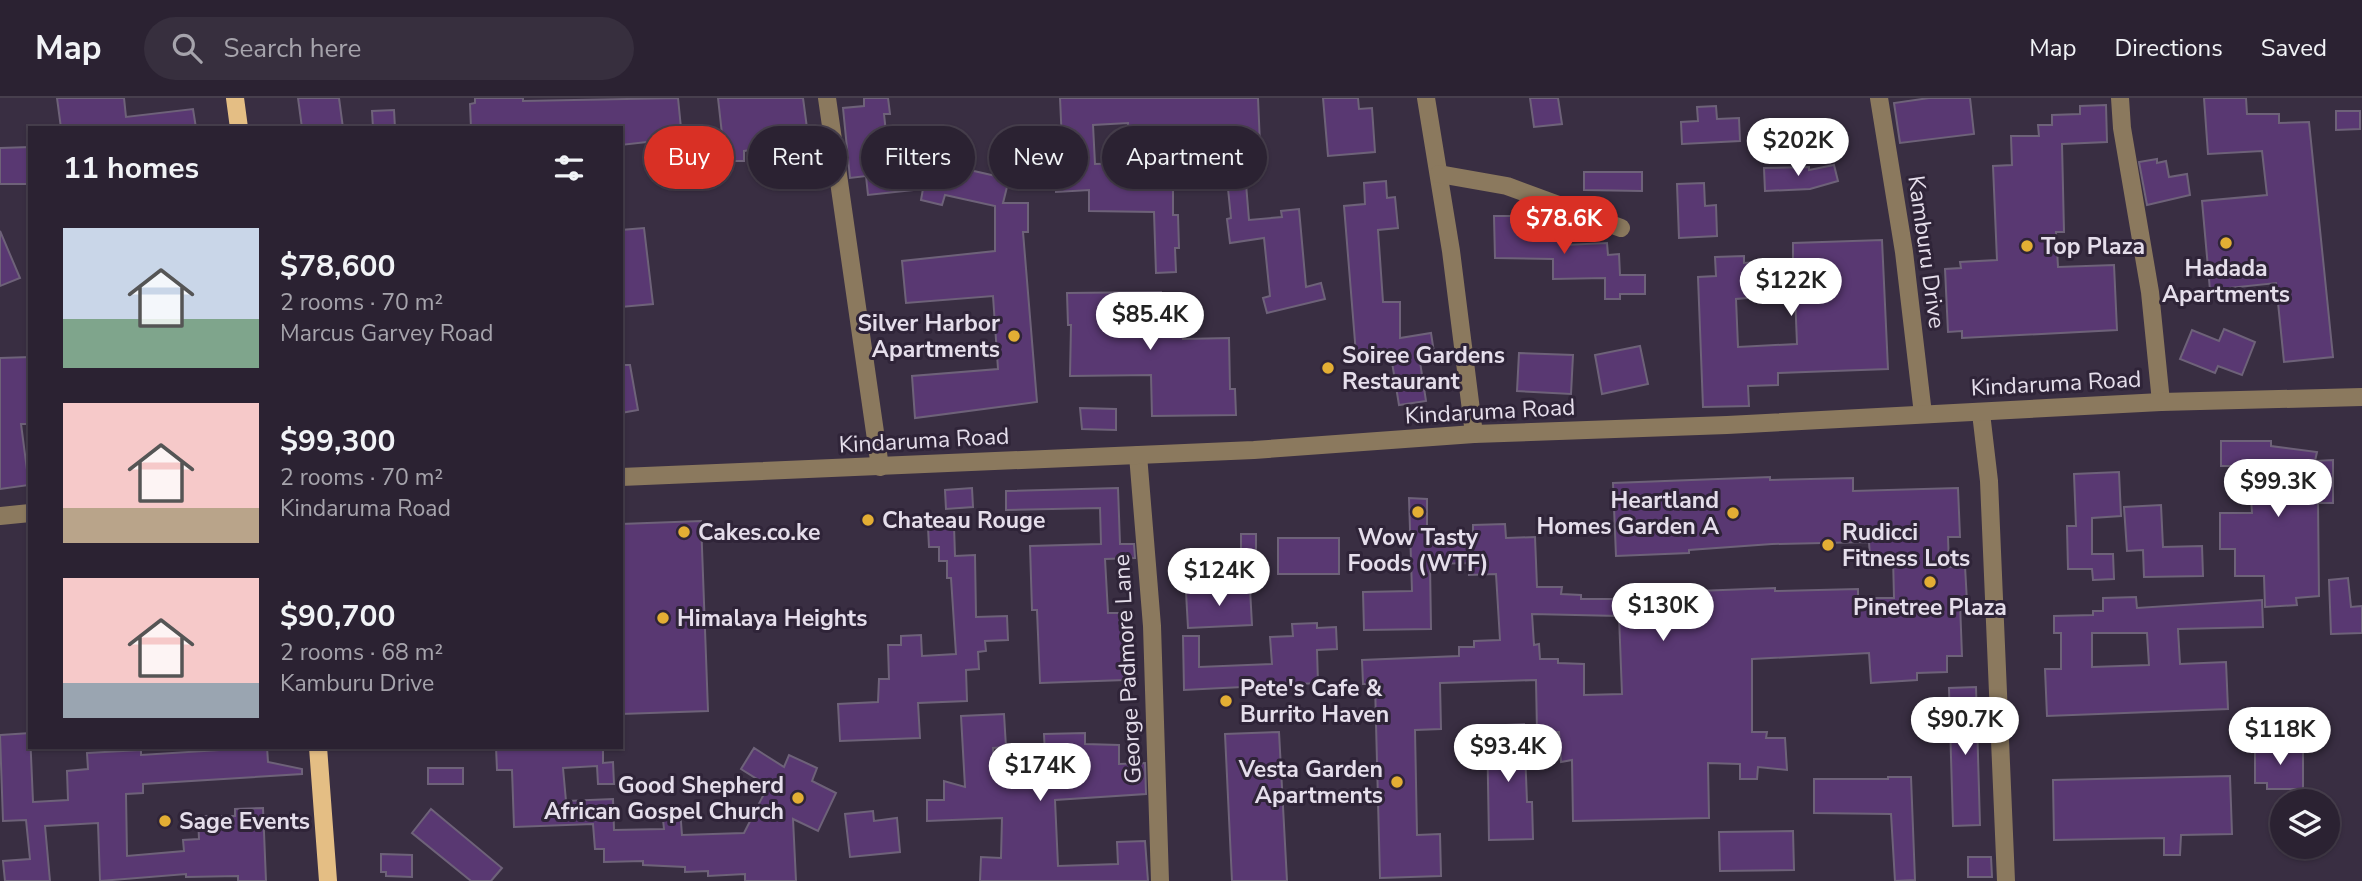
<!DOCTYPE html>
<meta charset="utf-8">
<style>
:root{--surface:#2b2232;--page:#372f3e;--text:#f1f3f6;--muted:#a6a4ac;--line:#473f4d;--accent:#d93025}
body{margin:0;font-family:"Nunito Sans",sans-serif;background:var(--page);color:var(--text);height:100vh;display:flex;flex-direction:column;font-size:26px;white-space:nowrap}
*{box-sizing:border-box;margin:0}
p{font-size:23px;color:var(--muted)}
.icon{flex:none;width:38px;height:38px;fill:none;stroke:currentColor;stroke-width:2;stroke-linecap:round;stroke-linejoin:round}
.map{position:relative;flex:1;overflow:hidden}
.details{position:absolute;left:28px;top:28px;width:595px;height:623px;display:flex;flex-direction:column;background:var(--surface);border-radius:0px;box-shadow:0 2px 5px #0004,0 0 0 2px var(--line)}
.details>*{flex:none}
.banner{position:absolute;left:644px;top:28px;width:665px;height:63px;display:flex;gap:14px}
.buttons{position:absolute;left:2270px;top:691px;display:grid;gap:14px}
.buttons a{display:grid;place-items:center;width:70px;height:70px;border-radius:50%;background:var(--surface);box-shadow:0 2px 5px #0004,0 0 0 2px var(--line);font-size:35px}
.price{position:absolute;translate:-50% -60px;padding:0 16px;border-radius:24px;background:#fff;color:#222;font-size:23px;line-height:46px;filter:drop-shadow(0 2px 4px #0008)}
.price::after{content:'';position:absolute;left:50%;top:42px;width:21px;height:16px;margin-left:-10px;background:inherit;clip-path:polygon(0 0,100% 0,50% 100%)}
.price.on{background:var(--accent);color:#fff}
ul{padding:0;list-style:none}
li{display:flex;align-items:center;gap:21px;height:175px;padding:0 35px}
li span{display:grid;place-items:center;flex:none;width:196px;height:140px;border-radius:0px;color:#555}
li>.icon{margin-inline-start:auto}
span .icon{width:84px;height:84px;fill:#fffc;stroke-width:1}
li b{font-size:30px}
h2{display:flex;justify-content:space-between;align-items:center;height:84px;padding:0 35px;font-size:30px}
.tag{padding:0 24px;border-radius:32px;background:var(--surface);box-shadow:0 2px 5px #0004,0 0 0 2px var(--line);font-size:24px;line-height:63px}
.tag.on{background:var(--accent);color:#fff}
header{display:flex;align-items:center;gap:42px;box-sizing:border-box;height:98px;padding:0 35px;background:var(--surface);border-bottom:2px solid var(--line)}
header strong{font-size:33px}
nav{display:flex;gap:38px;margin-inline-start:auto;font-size:24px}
.search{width:490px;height:63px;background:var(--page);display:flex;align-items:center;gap:18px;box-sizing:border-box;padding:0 24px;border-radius:38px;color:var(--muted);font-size:26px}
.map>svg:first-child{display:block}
</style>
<header>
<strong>Map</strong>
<div class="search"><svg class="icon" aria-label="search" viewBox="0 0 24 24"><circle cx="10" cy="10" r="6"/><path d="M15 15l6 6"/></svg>Search here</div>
<nav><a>Map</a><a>Directions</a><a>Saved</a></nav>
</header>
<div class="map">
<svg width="2362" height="783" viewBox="0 0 2362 783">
<rect width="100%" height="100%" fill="#392e42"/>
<g fill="#593872" stroke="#6e6279" stroke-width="2" fill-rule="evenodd">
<polygon points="57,0 124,0 126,19 193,11 196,30 61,30"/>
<polygon points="298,0 339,0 343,30 302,30"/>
<polygon points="475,0 523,0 523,3 678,0 682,40 621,47 621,30 471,30 470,6 475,5"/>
<polygon points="718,0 803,0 809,45 744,53 744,63 725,63"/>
<polygon points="864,0 888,0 890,16 884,16 890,71 929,66 930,63 1009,81 1003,105 1028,105 1028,134 1023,134 1037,304 915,320 912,278 998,271 993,198 906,205 902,163 995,153 995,108 945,97 942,107 921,102 923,91 868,97 866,78 850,80 843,10 864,8"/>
<polygon points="1060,0 1258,0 1260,46 1241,47 1241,37 1218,37 1218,28 1168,29 1168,36 1128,35 1128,25 1093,27 1095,66 1244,62 1249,122 1282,119 1281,113 1299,111 1306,189 1321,185 1325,201 1267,215 1263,200 1270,198 1264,140 1230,145 1227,121 1231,120 1227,81 1173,82 1173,117 1178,117 1179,150 1175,150 1176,174 1156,175 1154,114 1089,113 1089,92 1056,94 1054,44 1062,44"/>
<polygon points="1323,0 1358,0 1359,11 1372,10 1375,54 1328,58"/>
<polygon points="1530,0 1558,0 1562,26 1534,29"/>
<polygon points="1929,0 1970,0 1974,36 1900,45 1894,5"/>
<polygon points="2204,0 2246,0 2247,16 2279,16 2279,25 2309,24 2333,259 2284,264 2276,185 2210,192 2202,103 2267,97 2262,53 2208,56"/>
<polygon points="2106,7 2107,44 2062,46 2064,134 2056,134 2058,169 2114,167 2117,232 1962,240 1962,233 1948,234 1945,171 1961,170 1960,164 1997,162 1993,68 2012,67 2011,38 2039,38 2038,27 2052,27 2052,17 2080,16 2080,8"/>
<polygon points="1716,8 1717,21 1739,20 1740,43 1682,46 1681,24 1698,23 1697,9"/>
<polygon points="394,12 395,30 373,30 372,13"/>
<polygon points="2336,13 2360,13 2360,31 2336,32"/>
<polygon points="30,49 30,86 0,86 0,50"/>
<polygon points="2157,61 2157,65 2166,63 2169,79 2187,76 2190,97 2147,107 2139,64"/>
<polygon points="1834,67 1838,83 1810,91 1765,93 1764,70 1809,69 1809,72"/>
<polygon points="1584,74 1642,74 1642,93 1584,92"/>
<polygon points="1386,83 1387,100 1395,99 1398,130 1378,132 1383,204 1400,204 1400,240 1431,235 1435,261 1420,264 1426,303 1399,307 1391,258 1376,260 1376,254 1356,256 1344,108 1365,106 1364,85"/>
<polygon points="1704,85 1705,108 1716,107 1717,138 1679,140 1677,86"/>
<polygon points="1494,118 1511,118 1511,124 1549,124 1549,139 1565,139 1565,147 1607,145 1608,157 1619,156 1620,177 1645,177 1645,196 1620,196 1620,201 1605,201 1605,180 1553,181 1553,161 1495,160"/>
<polygon points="644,130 653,206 621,209 621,132"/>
<polygon points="0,133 20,180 0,188"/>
<path d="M1882,142l6,129 -110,4v12l-30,1 1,20 -46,1 -5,-130 18,-1 -1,-19 29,-1v7l49,-4v-16zM1795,196l2,50 -59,3 -2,-48z"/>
<polygon points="1161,194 1162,211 1182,211 1183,241 1229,240 1230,291 1235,291 1236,317 1152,318 1151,277 1070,278 1071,227 1068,227 1067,195"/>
<polygon points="2224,231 2255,244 2242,277 2218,268 2215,275 2180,261 2192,232 2219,243"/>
<polygon points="1640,248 1648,286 1602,296 1595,257"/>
<polygon points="1519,255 1573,257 1571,296 1517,293"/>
<polygon points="30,259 30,326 21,326 29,387 0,391 0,260"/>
<polygon points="621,267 630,267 638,312 621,315"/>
<polygon points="1080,310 1116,311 1116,332 1082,331"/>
<polygon points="2221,343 2271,343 2271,348 2317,354 2315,363 2333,362 2333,405 2318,405 2319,498 2296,500 2297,507 2265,509 2264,478 2235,478 2235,451 2220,451 2220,415 2252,415 2249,368 2221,368"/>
<polygon points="2119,374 2121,418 2092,420 2092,456 2113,456 2114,481 2093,482 2092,471 2068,471 2067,428 2076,428 2074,376"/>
<path d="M1770,379v3l83,-2v13l105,-3 2,49h-12l1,30 16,-1 2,36 -7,1 2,53h-15v16l-30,1v7l-46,3 -2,-30 -117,6v73h15l-1,6h19l2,32 -29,-3 -1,12h-17v-15l-32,-1 1,55 -136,3 -1,-61 -11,2 -2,-30h-22l-1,-52 -96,3 1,46 -26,1 2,105 23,-1 1,42 -61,2 -5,-194h-12l-1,-24 97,-4v-9h15v-6l26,-1 -4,-66 -27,1v-12l-39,1 1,65 -67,1 -1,-38 49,-1 -3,-93 18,1v45l46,-2v-17l32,-1 1,14 29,-1 2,50h25l-1,7 20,1v4h37v-5l157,-6v3l83,-2v9h36l-1,-41 -23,1 -1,-16 -97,2 -83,6v3l-73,3 -3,-73zM1532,516l87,2 3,78 -38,1v-31l-26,-1v-4h-18l-1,-15 -5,1z"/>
<polygon points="972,390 973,409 946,411 945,392"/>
<polygon points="1118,390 1120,446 1134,446 1135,460 1105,461 1108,515 1122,515 1125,582 1040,585 1037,512 1032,512 1030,448 1101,446 1100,410 1006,412 1006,393"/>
<polygon points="2161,407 2163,449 2202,448 2203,478 2144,479 2143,452 2127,453 2124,409"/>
<polygon points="701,423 708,613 621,616 621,426"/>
<polygon points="954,428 955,458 975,457 976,519 1007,518 1008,542 985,543 986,553 978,554 979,571 966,572 967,603 918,605 920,640 840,643 838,606 878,604 879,581 889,581 888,547 901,547 901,538 921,537 922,558 956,556 951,480 947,480 947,463 939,463 939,449 929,449 928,429"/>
<rect x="1241" y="436" width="15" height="16"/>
<rect x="1278" y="440" width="61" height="36"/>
<polygon points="2348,480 2351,509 2362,508 2362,535 2331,536 2329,482"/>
<polygon points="1250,491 1252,527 1188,530 1186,494"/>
<path d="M2136,499l1,11 125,-8 1,27 -85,2 2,35 46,-2 2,47 -181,7 -2,-47h16v-36h-7v-17l39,-1v-4h10v-13zM2092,535h55l2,32 -57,2z"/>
<polygon points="1317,525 1317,530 1336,529 1337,551 1317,552 1318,585 1184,592 1183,538 1199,538 1199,569 1272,566 1270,539 1293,538 1292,526"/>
<polygon points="1976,589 1980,727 1953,728 1949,590"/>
<polygon points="1004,616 1006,649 993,650 995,681 1046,678 1044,636 1085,635 1085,646 1119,647 1119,666 1145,665 1146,696 1055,702 1058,768 1118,766 1117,744 1145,743 1148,783 980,783 981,759 1001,760 1002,720 927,723 927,702 944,702 944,683 965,689 961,618"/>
<polygon points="1524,626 1527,704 1532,704 1533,741 1489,742 1487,628"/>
<polygon points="1279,634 1287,783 1232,783 1225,636"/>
<polygon points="30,635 33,704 68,702 67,673 88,671 87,655 141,652 141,657 267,649 268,664 302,671 302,676 143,686 143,695 126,696 127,758 184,753 183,742 199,741 198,718 235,718 235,711 263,710 266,783 238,783 238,778 186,779 186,776 100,783 98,725 45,728 50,783 5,783 3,763 30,761 26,722 3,723 0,637"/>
<polygon points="496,649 603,649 603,665 613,664 614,686 598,686 597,668 563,670 566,703 613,701 614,732 664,731 662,712 680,711 682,737 744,735 768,688 741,671 754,650 784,669 789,657 817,670 812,683 836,695 818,733 793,721 796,783 745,783 745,776 708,778 708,773 685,774 685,769 643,767 643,763 604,764 604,751 595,751 593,726 514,729 512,672 497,672"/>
<polygon points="2255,649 2303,649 2303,691 2267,691 2267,685 2255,685"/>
<rect x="428" y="670" width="35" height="16"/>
<polygon points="2230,678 2232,736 2181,737 2180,757 2164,757 2164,740 2054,742 2053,682"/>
<polygon points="1888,679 1911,679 1915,782 1895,783 1891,716 1814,715 1814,681 1888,681"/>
<polygon points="431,711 502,770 491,783 471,783 412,735"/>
<polygon points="873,713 874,723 897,720 900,754 850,759 845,716"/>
<polygon points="1793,733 1794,772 1720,773 1719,734"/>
<polygon points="381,756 412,757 412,779 386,778 386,774 381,774"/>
<polygon points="1968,759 1991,759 1992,779 1968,779"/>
</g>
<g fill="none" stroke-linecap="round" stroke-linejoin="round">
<g stroke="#8b795e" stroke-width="18">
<polyline points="827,0 880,369"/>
<polyline points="1426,0 1451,153 1474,336"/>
<polyline points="1879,0 1904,154 1923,316"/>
<polyline points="2120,0 2122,30 2150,194 2161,304"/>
<polyline points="1439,76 1507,88 1621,130"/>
<polyline points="1981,315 1989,383 2006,783"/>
<polyline points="1138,357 1152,528 1160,783"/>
<polyline points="621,379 1254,352 1474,336 1727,327 2161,304 2362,299"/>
<polyline points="0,418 30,415"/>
</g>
<g stroke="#e4be84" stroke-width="18">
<polyline points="235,0 239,30"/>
<polyline points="318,649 328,783"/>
</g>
</g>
<g fill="#e3ae34" stroke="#2f2438" stroke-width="2.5">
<circle cx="2226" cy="145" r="7"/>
<circle cx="2027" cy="148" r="7"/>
<circle cx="1014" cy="238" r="7"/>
<circle cx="1328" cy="270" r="7"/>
<circle cx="1418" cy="414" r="7"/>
<circle cx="1733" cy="415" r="7"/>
<circle cx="868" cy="422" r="7"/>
<circle cx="684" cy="434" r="7"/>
<circle cx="1828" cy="447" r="7"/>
<circle cx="1930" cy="484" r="7"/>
<circle cx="663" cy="520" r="7"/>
<circle cx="1226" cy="603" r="7"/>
<circle cx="1397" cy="684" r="7"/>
<circle cx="798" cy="700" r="7"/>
<circle cx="165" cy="723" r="7"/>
</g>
<g text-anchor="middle" stroke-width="6" stroke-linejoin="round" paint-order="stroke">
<g font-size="23" font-weight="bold" fill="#e5deeb" stroke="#2f2438" text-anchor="start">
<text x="2041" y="156">Top Plaza</text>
<text x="2226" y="178" text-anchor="middle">Hadada<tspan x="2226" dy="26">Apartments</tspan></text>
<text x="1000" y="233" text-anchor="end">Silver Harbor<tspan x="1000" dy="26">Apartments</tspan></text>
<text x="1342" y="265">Soiree Gardens<tspan x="1342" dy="26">Restaurant</tspan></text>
<text x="1719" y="410" text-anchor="end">Heartland<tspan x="1719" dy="26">Homes Garden A</tspan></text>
<text x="882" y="430">Chateau Rouge</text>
<text x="698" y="442">Cakes.co.ke</text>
<text x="1842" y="442">Rudicci<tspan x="1842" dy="26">Fitness Lots</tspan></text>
<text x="1418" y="447" text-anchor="middle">Wow Tasty<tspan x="1418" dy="26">Foods (WTF)</tspan></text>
<text x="1930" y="517" text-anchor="middle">Pinetree Plaza</text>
<text x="677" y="528">Himalaya Heights</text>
<text x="1240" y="598">Pete's Cafe &amp;<tspan x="1240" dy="26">Burrito Haven</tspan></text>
<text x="1383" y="679" text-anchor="end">Vesta Garden<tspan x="1383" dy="26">Apartments</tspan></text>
<text x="784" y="695" text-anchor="end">Good Shepherd<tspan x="784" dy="26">African Gospel Church</tspan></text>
<text x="179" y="731">Sage Events</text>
</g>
<g font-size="23" fill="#e5deeb" stroke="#2f2438">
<text transform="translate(1927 154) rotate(82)" y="8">Kamburu Drive</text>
<text transform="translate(2056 285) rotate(-3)" y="8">Kindaruma Road</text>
<text transform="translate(1490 313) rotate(-3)" y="8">Kindaruma Road</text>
<text transform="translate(924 342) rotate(-3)" y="8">Kindaruma Road</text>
<text transform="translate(1127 571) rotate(-93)" y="8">George Padmore Lane</text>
</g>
</g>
</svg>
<div class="buttons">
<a><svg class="icon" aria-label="layers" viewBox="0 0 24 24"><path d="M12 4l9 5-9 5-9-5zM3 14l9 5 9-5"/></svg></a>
</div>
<b class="price" style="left:1798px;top:80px">$202K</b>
<b class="price on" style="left:1564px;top:158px">$78.6K</b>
<b class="price" style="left:1791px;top:220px">$122K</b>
<b class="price" style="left:1150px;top:254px">$85.4K</b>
<b class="price" style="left:2278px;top:421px">$99.3K</b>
<b class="price" style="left:1219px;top:510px">$124K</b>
<b class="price" style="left:1663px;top:545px">$130K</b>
<b class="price" style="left:1965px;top:659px">$90.7K</b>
<b class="price" style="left:2280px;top:669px">$118K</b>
<b class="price" style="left:1508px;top:686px">$93.4K</b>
<b class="price" style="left:1040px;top:705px">$174K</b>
<div class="banner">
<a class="tag on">Buy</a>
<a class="tag">Rent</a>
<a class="tag">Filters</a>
<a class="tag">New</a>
<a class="tag">Apartment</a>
</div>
<section class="details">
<h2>11 homes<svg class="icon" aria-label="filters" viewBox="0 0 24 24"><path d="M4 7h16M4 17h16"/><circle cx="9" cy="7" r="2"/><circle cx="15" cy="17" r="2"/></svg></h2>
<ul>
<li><span style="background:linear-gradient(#c9d6e8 65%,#7fa58c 0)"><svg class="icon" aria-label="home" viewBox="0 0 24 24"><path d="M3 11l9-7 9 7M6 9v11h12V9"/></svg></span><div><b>$78,600</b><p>2 rooms · 70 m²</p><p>Marcus Garvey Road</p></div></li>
<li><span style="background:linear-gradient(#f6c9c9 75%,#b9a48a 0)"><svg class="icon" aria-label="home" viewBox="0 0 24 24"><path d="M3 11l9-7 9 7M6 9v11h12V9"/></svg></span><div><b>$99,300</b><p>2 rooms · 70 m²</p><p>Kindaruma Road</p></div></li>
<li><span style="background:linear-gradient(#f6c9c9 75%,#9aa5b1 0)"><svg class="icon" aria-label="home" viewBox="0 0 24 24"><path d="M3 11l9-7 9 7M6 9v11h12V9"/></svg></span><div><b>$90,700</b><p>2 rooms · 68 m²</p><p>Kamburu Drive</p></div></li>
</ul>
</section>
</div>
